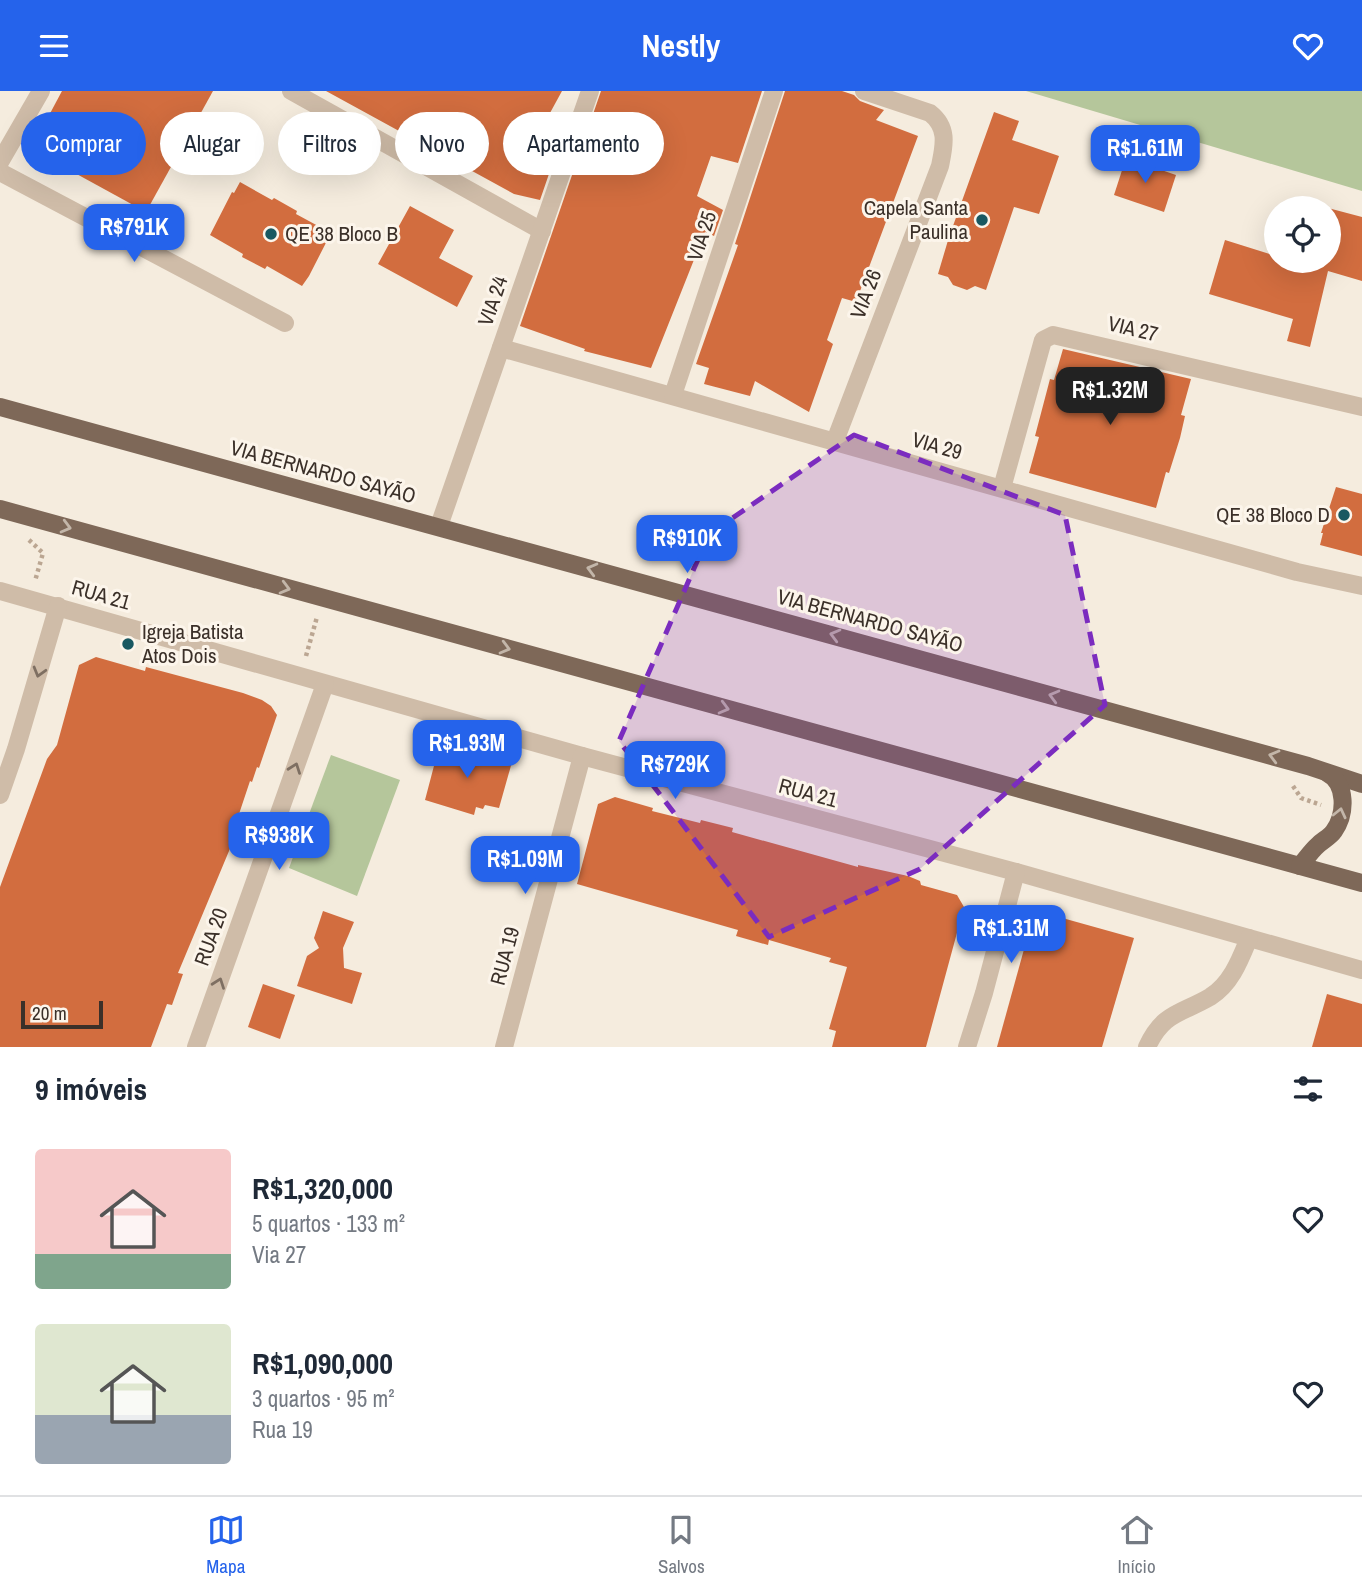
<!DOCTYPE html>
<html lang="pt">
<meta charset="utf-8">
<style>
:root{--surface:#fff;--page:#f2f2f3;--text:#1f2937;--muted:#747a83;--line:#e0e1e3;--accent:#2563eb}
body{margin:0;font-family:"Archivo Narrow",sans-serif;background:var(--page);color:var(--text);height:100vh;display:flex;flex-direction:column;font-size:26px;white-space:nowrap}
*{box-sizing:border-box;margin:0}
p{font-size:23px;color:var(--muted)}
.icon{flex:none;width:38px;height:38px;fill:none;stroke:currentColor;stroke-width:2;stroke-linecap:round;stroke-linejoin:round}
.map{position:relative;height:956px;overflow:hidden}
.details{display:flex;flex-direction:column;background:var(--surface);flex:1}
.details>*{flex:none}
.guide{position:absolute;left:21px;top:21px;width:700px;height:63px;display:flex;gap:14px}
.buttons{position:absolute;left:1264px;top:105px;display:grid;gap:14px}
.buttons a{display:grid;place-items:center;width:77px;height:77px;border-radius:50%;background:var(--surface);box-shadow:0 7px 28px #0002;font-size:35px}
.scale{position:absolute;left:21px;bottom:18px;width:82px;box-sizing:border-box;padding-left:7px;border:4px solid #3b3029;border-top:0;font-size:19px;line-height:24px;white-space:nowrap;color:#3b3029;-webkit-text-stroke:5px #fcf5eb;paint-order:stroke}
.price{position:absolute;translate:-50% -60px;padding:0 16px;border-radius:14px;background:var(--accent);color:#fff;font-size:23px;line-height:46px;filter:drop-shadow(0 2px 4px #0008)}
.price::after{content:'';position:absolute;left:50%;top:42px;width:21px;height:16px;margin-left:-10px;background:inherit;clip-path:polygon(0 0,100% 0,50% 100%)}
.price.current{background:#222;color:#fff}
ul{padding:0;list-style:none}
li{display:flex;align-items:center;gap:21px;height:175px;padding:0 35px}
li span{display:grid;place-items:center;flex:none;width:196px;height:140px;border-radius:7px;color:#555}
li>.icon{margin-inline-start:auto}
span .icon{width:84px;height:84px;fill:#fffc;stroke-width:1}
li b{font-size:30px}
h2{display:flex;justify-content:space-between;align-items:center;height:84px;padding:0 35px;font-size:30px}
.chip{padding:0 24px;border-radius:32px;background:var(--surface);box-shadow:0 7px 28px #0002;font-size:24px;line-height:63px}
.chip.current{background:var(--accent);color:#fff}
header{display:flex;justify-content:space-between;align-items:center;height:91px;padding:0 35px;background:var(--accent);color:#fff;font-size:32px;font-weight:800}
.menu{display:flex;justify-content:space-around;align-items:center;height:98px;border-top:2px solid var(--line);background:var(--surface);font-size:19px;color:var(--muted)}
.menu a{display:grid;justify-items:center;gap:4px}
.menu .current{color:var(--accent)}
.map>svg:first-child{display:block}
</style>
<header><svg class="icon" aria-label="menu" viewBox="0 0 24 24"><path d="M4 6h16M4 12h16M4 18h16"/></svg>Nestly<svg class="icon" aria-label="heart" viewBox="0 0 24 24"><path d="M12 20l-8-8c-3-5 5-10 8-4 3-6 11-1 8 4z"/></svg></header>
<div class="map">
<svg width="1362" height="956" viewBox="0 0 1362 956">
<rect width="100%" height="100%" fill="#f5ecde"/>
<g fill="#b5c69b">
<polygon points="1026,0 1362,0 1362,100"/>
<polygon points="331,664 400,689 357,805 289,777"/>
</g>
<g fill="#d26d3f">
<polygon points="62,0 213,0 146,121 31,58"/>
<polygon points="326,0 562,0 527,64 550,80 540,109 514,103"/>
<polygon points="601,0 762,0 738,72 711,65 697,105 723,119 714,145 705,141 651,277 584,260 585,258 520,235"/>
<polygon points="785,0 842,0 854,4 860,10 884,19 876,29 918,45 856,211 842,207 827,249 833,253 809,321 755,290 750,305 704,293 709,277 696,273 738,154 735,153"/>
<polygon points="994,21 1019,30 1012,49 1059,65 1039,123 1014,116 986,199 975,195 967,199 953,194 948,186 938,183 949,146"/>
<polygon points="1126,67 1176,84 1164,121 1114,104"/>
<polygon points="240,91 272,109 274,107 297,120 296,123 331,142 309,185 302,195 267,175 265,178 242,166 243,163 210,144 232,101 234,102"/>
<polygon points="410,115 454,139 439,167 473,185 457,216 378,173"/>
<polygon points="1328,117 1362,126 1362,190 1328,180 1310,256 1287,250 1293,228 1209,203 1225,149 1276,165 1276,170 1328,170"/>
<polygon points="1063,258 1191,288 1181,324 1185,325 1180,347 1169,382 1166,381 1156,417 1029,382 1039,346 1035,345 1050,288 1054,289"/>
<polygon points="1336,396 1362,403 1362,465 1320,454 1323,442 1321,442"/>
<polygon points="96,566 145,580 146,576 243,602 262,609 271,615 277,624 259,677 257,676 252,691 250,690 237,729 240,730 229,760 178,882 183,883 172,914 167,913 151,956 0,956 0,796 47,668 57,654 79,574"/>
<polygon points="440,652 512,671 499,717 485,714 483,718 476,716 474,724 425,709"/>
<polygon points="615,706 653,717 652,720 700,732 701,729 733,737 732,741 858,776 858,774 908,785 920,790 921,794 957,804 964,816 926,956 832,956 836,940 829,938 847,876 829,871 831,867 769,849 768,854 736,845 738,839 577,793 598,713"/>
<polygon points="323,820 354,831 343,857 344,877 362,882 352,913 297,895 307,865 319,857 314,847"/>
<polygon points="1048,823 1134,847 1102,956 997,956 1031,833"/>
<polygon points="263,893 295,904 280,948 248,936"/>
<polygon points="1327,903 1362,913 1362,956 1312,956"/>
</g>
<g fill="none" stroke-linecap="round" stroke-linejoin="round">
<g stroke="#bba692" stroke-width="4.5" stroke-dasharray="3.5 3.5" stroke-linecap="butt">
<polyline points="29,449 43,462 35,490"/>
<polyline points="306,565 317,526"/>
<polyline points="1293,695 1301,707 1321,714"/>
</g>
<g stroke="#cfbca8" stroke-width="18">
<polyline points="291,0 542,140"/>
<polyline points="0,71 41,0"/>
<polyline points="0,81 285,232"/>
<polyline points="501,257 1297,481 1362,495"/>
<polyline points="673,304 774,0"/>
<path d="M835,350l105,-275c4,-20 9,-38 -10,-53l-66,-22"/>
<polyline points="1002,397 1043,249 1053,244 1362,316"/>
<polyline points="439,435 590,0"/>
<polyline points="0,500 582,665 1016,781 1362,879"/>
<polyline points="0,704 16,658 58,515"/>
<polyline points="196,956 325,593"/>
<polyline points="504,956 582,665"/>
<polyline points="967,956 984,902 1016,781"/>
<path d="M1147,956c16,-35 34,-33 63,-50 21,-13 30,-37 39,-59"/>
</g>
<g stroke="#7e6858" stroke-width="18">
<polyline points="0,316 1308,675 1362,693"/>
<polyline points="0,418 1362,792"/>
<path d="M1300,775c6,-7 11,-15 18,-21 5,-5 12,-8 16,-14 12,-17 13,-48 -7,-58"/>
</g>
</g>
<defs><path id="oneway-chevron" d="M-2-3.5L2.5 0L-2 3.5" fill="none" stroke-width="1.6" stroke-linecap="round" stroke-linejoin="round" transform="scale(1.75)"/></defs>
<g stroke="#c3b6a9">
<use href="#oneway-chevron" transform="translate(66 436) rotate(15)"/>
<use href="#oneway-chevron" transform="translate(592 478) rotate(-165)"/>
<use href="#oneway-chevron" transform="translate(285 497) rotate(15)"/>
<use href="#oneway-chevron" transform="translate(835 544) rotate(-165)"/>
<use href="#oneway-chevron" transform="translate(505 557) rotate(15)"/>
<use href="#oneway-chevron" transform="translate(1054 605) rotate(-165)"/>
<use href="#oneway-chevron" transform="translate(724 617) rotate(15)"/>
<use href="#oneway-chevron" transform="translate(1274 665) rotate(-165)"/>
<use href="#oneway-chevron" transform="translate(1340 722) rotate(-77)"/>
</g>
<g stroke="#7e6f62">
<use href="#oneway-chevron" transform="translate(39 581) rotate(106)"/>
<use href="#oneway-chevron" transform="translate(295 677) rotate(-70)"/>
<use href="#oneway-chevron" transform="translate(219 892) rotate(-70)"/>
</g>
<path fill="#7b2cbf" fill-opacity="0.2" stroke="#7b2cbf" stroke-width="5" stroke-dasharray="14 9" stroke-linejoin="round" d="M854,344l211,80 40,190 -185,164 -151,68 -150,-196 90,-207z"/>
<g fill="#195861" stroke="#fcf5eb" stroke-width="2.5">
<circle cx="982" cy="129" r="7"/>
<circle cx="271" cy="143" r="7"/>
<circle cx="1344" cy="424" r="7"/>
<circle cx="128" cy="553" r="7"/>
</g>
<g text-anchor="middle" stroke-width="6" stroke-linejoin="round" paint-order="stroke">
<g font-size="21" fill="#3b3029" stroke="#fcf5eb" text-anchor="end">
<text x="968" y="124">Capela Santa<tspan x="968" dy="24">Paulina</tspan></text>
<text x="285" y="150" text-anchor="start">QE 38 Bloco B</text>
<text x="1330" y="431">QE 38 Bloco D</text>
<text x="142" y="548" text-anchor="start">Igreja Batista<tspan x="142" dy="24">Atos Dois</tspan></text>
</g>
<g font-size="21" fill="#3b3029" stroke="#fcf5eb">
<text transform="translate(702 145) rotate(-72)" y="7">VIA 25</text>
<text transform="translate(866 203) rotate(-69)" y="7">VIA 26</text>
<text transform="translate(493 210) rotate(-71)" y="7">VIA 24</text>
<text transform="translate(1133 238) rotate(13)" y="7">VIA 27</text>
<text transform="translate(937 355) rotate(16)" y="7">VIA 29</text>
<text transform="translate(323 381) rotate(15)" y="7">VIA BERNARDO SAYÃO</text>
<text transform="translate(101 504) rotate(16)" y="7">RUA 21</text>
<text transform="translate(870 530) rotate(15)" y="7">VIA BERNARDO SAYÃO</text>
<text transform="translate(808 702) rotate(15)" y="7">RUA 21</text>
<text transform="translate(211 846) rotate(-70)" y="7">RUA 20</text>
<text transform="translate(505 865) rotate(-75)" y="7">RUA 19</text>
</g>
</g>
</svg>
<div class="buttons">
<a><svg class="icon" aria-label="locate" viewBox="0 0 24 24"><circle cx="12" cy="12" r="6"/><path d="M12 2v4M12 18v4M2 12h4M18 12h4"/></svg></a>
</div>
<div class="scale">20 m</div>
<b class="price" style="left:1145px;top:94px">R$1.61M</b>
<b class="price" style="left:134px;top:173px">R$791K</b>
<b class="price current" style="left:1110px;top:336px">R$1.32M</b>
<b class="price" style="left:687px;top:484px">R$910K</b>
<b class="price" style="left:467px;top:689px">R$1.93M</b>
<b class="price" style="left:675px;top:710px">R$729K</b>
<b class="price" style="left:279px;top:781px">R$938K</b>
<b class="price" style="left:525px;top:805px">R$1.09M</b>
<b class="price" style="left:1011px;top:874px">R$1.31M</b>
<div class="guide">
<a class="chip current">Comprar</a>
<a class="chip">Alugar</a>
<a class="chip">Filtros</a>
<a class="chip">Novo</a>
<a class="chip">Apartamento</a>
</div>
</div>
<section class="details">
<h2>9 imóveis<svg class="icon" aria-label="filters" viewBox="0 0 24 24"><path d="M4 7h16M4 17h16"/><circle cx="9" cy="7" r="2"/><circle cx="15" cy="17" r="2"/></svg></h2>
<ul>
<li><span style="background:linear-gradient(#f6c9c9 75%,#7fa58c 0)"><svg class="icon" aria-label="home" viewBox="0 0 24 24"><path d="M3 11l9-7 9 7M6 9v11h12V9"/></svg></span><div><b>R$1,320,000</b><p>5 quartos · 133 m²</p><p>Via 27</p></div><svg class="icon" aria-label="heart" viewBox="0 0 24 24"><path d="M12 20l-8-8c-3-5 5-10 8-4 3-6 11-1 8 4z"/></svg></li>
<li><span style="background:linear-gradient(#dfe7d0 65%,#9aa5b1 0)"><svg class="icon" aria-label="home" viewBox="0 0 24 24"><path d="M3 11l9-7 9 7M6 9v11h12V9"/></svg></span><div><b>R$1,090,000</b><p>3 quartos · 95 m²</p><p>Rua 19</p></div><svg class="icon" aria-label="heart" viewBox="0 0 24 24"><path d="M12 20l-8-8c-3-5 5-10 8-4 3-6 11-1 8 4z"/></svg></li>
</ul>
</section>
<nav class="menu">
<a class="current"><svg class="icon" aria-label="map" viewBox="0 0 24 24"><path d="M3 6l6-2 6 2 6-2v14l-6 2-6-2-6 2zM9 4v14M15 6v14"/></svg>Mapa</a>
<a><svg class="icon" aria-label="saved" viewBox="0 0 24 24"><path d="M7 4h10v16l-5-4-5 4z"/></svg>Salvos</a>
<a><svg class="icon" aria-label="home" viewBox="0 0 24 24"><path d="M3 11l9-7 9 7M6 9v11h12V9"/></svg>Início</a>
</nav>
